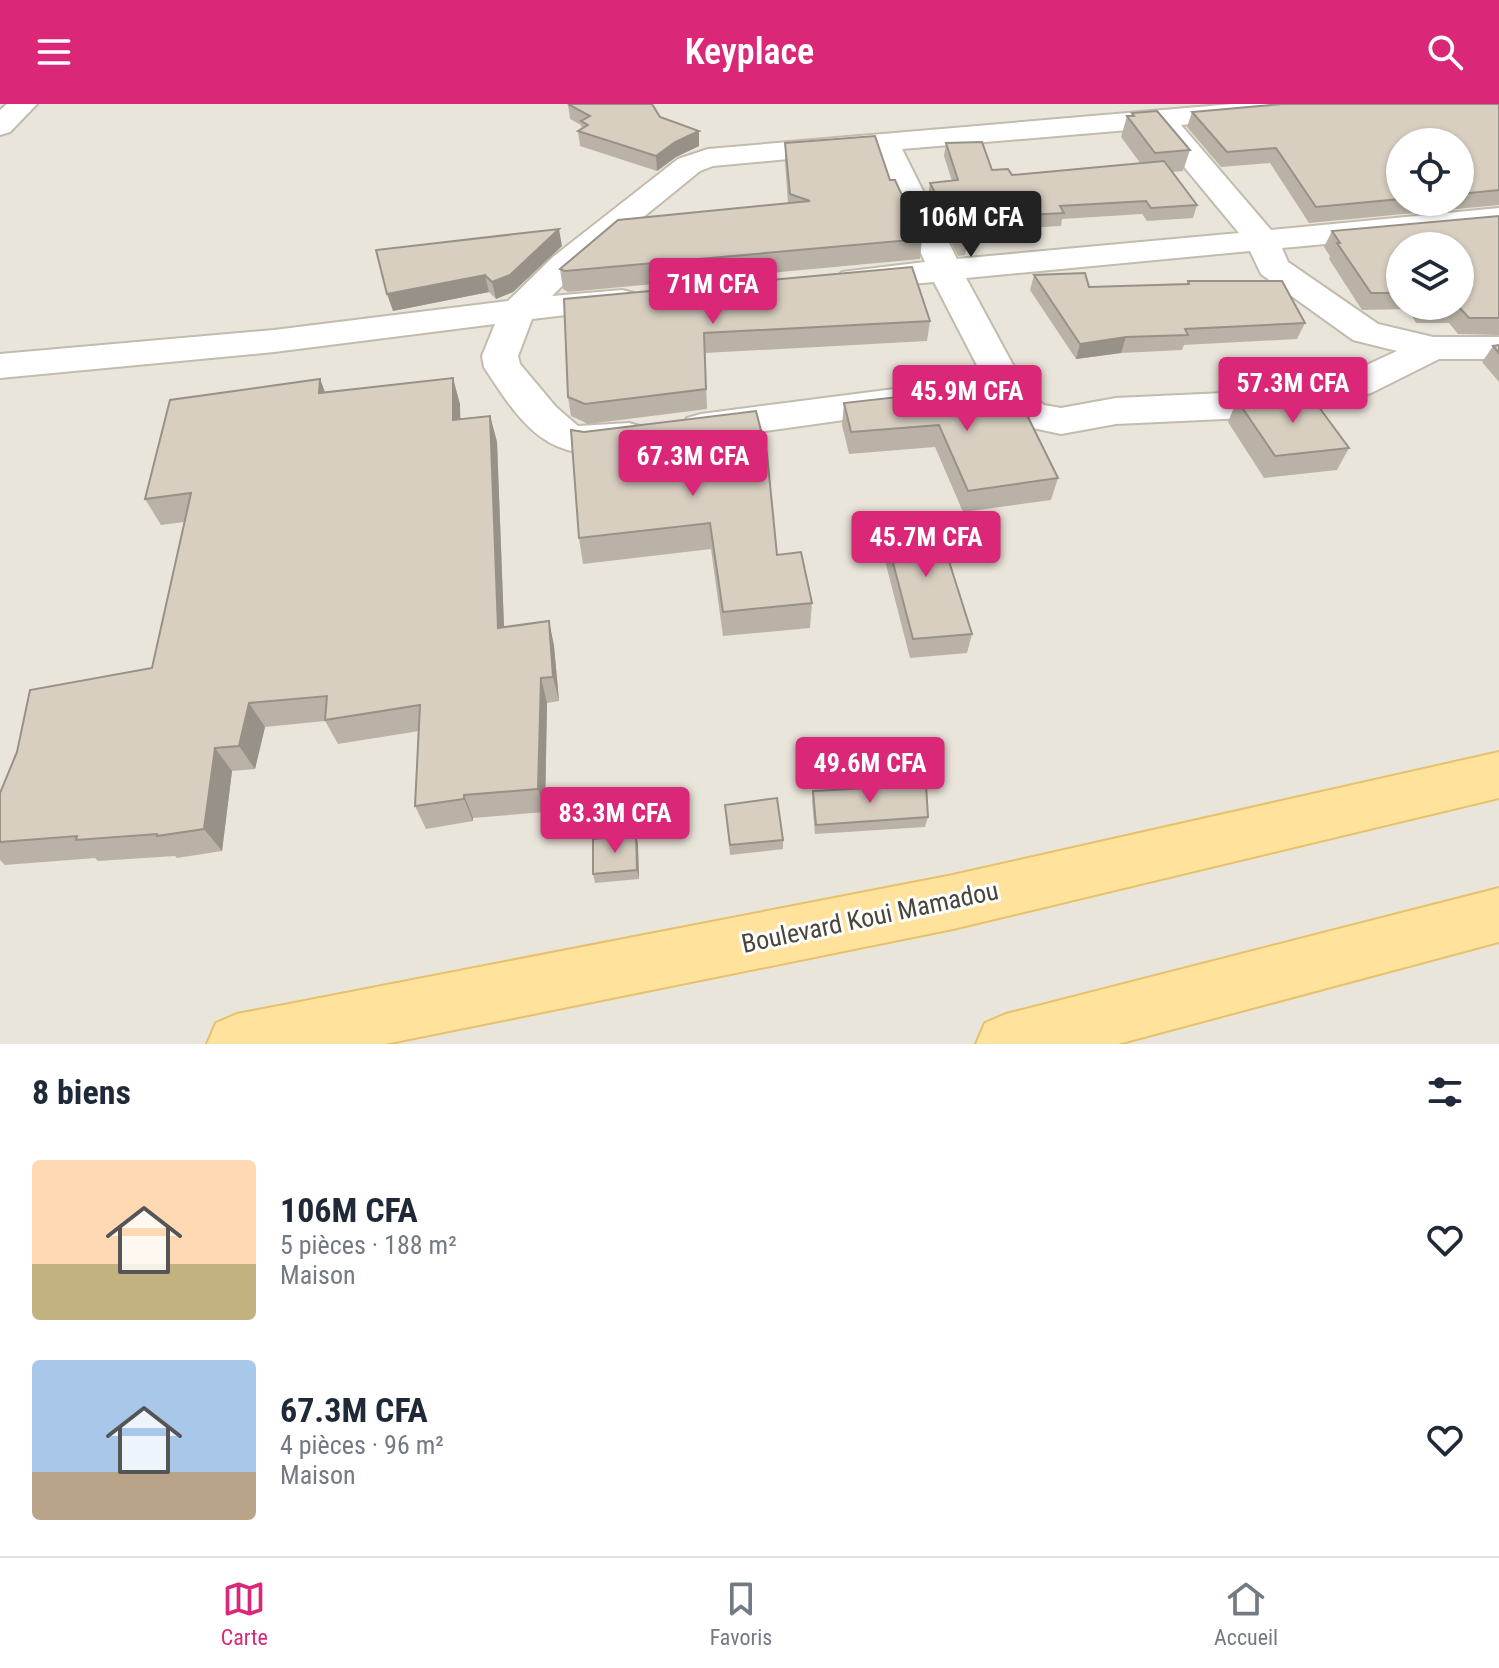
<!DOCTYPE html>
<html lang="fr">
<meta charset="utf-8">
<style>
:root{--surface:#fff;--page:#f6f6f7;--text:#1f2937;--muted:#747a83;--line:#e0e1e3;--accent:#db2777}
body{margin:0;font-family:"Roboto Condensed",sans-serif;background:var(--page);color:var(--text);height:100vh;display:flex;flex-direction:column;font-size:30px;white-space:nowrap}
*{box-sizing:border-box;margin:0}
p{font-size:26px;color:var(--muted)}
.icon{flex:none;width:44px;height:44px;fill:none;stroke:currentColor;stroke-width:2;stroke-linecap:round;stroke-linejoin:round}
.map{position:relative;height:940px;overflow:hidden}
.sheet{display:flex;flex-direction:column;background:var(--surface);flex:1}
.sheet>*{flex:none}
.buttons{position:absolute;left:1386px;top:24px;display:grid;gap:16px}
.buttons a{display:grid;place-items:center;width:88px;height:88px;border-radius:50%;background:var(--surface);box-shadow:0 2px 6px #0004;font-size:40px}
.price{position:absolute;translate:-50% -68px;padding:0 18px;border-radius:8px;background:var(--accent);color:#fff;font-size:26px;line-height:52px;filter:drop-shadow(0 2px 4px #0008)}
.price::after{content:'';position:absolute;left:50%;top:48px;width:24px;height:18px;margin-left:-12px;background:inherit;clip-path:polygon(0 0,100% 0,50% 100%)}
.price.on{background:#222;color:#fff}
ul{padding:0;list-style:none}
li{display:flex;align-items:center;gap:24px;height:200px;padding:0 32px}
li span{display:grid;place-items:center;flex:none;width:224px;height:160px;border-radius:8px;color:#555}
li>.icon{margin-inline-start:auto}
span .icon{width:96px;height:96px;fill:#fffc;stroke-width:1}
li b{font-size:34px}
h2{display:flex;justify-content:space-between;align-items:center;height:96px;padding:0 32px;font-size:34px}
header{display:flex;justify-content:space-between;align-items:center;height:104px;padding:0 32px;background:var(--accent);color:#fff;font-size:36px;font-weight:600}
.tabs{display:flex;justify-content:space-around;align-items:center;height:112px;border-top:2px solid var(--line);background:var(--surface);font-size:22px;color:var(--muted)}
.tabs a{display:grid;justify-items:center;gap:4px}
.tabs .on{color:var(--accent)}
.map>svg:first-child{display:block}
</style>
<header><svg class="icon" aria-label="menu" viewBox="0 0 24 24"><path d="M4 6h16M4 12h16M4 18h16"/></svg>Keyplace<svg class="icon" aria-label="search" viewBox="0 0 24 24"><circle cx="10" cy="10" r="6"/><path d="M15 15l6 6"/></svg></header>
<div class="map">
<svg width="1499" height="940" viewBox="0 0 1499 940">
<rect width="100%" height="100%" fill="#f6f3ec"/>
<path fill="#eae5da" fill-rule="evenodd" d="M0,0h1499v940h-1499zM1400,38h60v60h-60zM1400,142h60v60h-60z"/>
<g fill="none" stroke-linecap="round" stroke-linejoin="round">
<g stroke="#c2bbae" stroke-width="4">
<g id="street">
<polygon points="7,0 37,0 10,28 0,31 0,6"/>
<path d="M1233,0h105l-4,6 -10,2 -143,13 90,105 228,-22v20l-217,20 6,14 90,62 55,13h66v22h-60l-68,34 -80,23 -175,8 -55,10 -42,-9 -20,-17 -65,-126 -80,7 -12,-3 -5,-7 5,-7 83,-10 -51,-111 -161,15 -13,5 -123,100 -25,25 70,-6 12,3 5,7 -5,7 -102,12 -14,37 2,8 36,43 22,19 51,-3 14,4 6,9 -6,9c-87,25 -115,-9 -159,-78l-2,-11 13,-32 -221,28 -274,26v-24l274,-24 234,-29 45,-44 125,-98 30,-10zM1152,24l87,105 -282,26 -55,-110zM1250,147l11,23 92,66 44,11 -52,24 -54,15 -175,8 -55,10 -17,-3 -17,-14 -61,-113z"/>
<polygon points="902,284 915,288 921,297 915,306 701,336 687,332 682,323 687,314 701,310"/>
</g>
</g>
<g stroke="#e6c16a" stroke-width="4">
<g id="primary">
<polygon points="1499,648 1499,694 953,825 385,940 207,940 216,919 237,910 953,771"/>
<polygon points="1499,784 1499,838 1118,940 976,940 985,919 1006,910"/>
</g>
</g>
<use href="#street" fill="#fff" fill-rule="evenodd"/>
<use href="#primary" fill="#ffe39c" fill-rule="evenodd"/>
</g>
<g fill="#bab2a6" fill-rule="evenodd">
<polygon points="568,0 660,13 699,42 676,53 657,67 580,42 578,27 582,25 581,21 570,15"/>
<path d="M1499,0v101l-190,18 -39,-60 -49,4 -34,-40 5,-15zM1400,38h60v60h-60z"/>
<polygon points="1132,9 1190,46 1183,67 1172,68 1197,101 1193,114 1147,117 1142,110 1062,115 1061,122 967,127 968,138 965,151 958,152 928,92 930,79 952,77 944,52 946,39 992,66 1012,71 1141,60 1121,33 1127,12 1131,12"/>
<polygon points="785,39 890,76 922,135 920,155 568,188 563,185 560,165 788,99 785,58"/>
<path d="M1499,112v119l-41,-1 -9,-11h-33l-8,-14 -46,1 -33,-51 1,-3 -6,-9 8,-16zM1400,142l60,60h-60z"/>
<polygon points="562,142 513,188 496,195 489,188 393,207"/>
<polygon points="1034,171 1089,183 1186,180 1188,177 1305,219 1297,235 1184,241 1182,246 1121,249 1076,255 1030,186"/>
<polygon points="564,195 930,217 927,237 705,249 707,305 588,320 571,312 568,293"/>
<polygon points="1499,241 1499,278 1482,258 1493,242"/>
<polygon points="320,275 325,288 460,300 460,316 490,312 497,338 504,523 549,517 554,542 559,597 547,599 545,708 473,714 473,717 426,725 415,702 419,627 338,640 325,617 265,623 255,665 232,667 222,747 177,754 175,752 98,757 95,754 5,761 0,756 0,689 152,564 184,418 161,421 145,395"/>
<polygon points="987,283 1058,374 1051,396 963,408 935,343 849,350 842,321 844,299"/>
<polygon points="1237,296 1349,344 1337,366 1264,374 1228,318"/>
<polygon points="571,326 777,451 812,499 810,524 723,532 711,445 583,460 579,434"/>
<polygon points="882,417 972,530 967,549 910,554 880,437"/>
<polygon points="813,687 928,713 925,723 815,730 812,697"/>
<polygon points="725,701 783,736 783,745 730,751"/>
<polygon points="636,731 638,741 639,775 595,779 593,770"/>
</g>
<g fill="#979187">
<polygon points="699,27 699,42 676,53 657,67 656,52 675,38"/>
<polygon points="559,125 562,142 513,188 496,195 492,178"/>
<polygon points="485,171 489,188 393,207 387,190"/>
<polygon points="1126,233 1121,249 1076,255 1080,240"/>
<polygon points="453,274 460,300 461,343 453,316"/>
<polygon points="320,275 330,302 319,289"/>
<polygon points="490,312 497,338 505,549 498,524"/>
<polygon points="549,517 554,542 559,597 553,573"/>
<polygon points="541,574 547,599 545,708 538,685"/>
<polygon points="249,599 265,623 255,665 239,642"/>
<polygon points="215,644 232,667 222,747 204,725"/>
<polygon points="464,691 473,714 473,717 464,695"/>
<polygon points="636,731 638,741 639,775 637,766"/>
</g>
<g fill="#d8cfc1" stroke="#979187" stroke-width="2">
<polygon points="568,0 652,0 660,13 699,27 675,38 656,52 578,27 588,21 581,17 590,12"/>
<polygon points="1282,0 1499,0 1499,86 1460,90 1460,38 1400,38 1400,95 1316,103 1276,44 1227,48 1192,8"/>
<polygon points="1157,7 1190,46 1155,49 1127,12 1134,12 1132,9"/>
<polygon points="875,32 890,76 895,76 922,135 565,167 560,165 618,116 810,97 790,90 785,39"/>
<polygon points="982,38 992,66 1008,65 1012,71 1164,57 1197,101 1151,104 1146,97 1060,102 1064,109 967,114 968,138 960,138 930,79 958,76 946,39"/>
<polygon points="1499,112 1499,214 1469,214 1459,203 1425,202 1460,202 1460,142 1400,142 1400,189 1371,189 1337,139 1340,139 1332,127"/>
<polygon points="559,125 510,171 492,178 485,171 387,190 376,146"/>
<polygon points="912,163 930,217 704,229 706,285 585,300 568,293 564,195"/>
<polygon points="1085,169 1089,183 1189,180 1188,177 1282,177 1305,219 1185,225 1188,231 1126,233 1080,240 1034,171"/>
<polygon points="1499,241 1499,249 1493,242"/>
<polygon points="453,274 453,316 490,312 498,524 549,517 553,573 541,574 538,685 464,691 464,695 415,702 420,601 325,616 327,592 249,599 239,642 215,644 204,725 157,732 157,730 76,736 77,732 0,738 0,689 17,648 30,586 152,564 191,389 145,395 170,296 320,275 319,289"/>
<polygon points="987,283 1005,287 1022,301 1058,374 968,387 939,321 851,328 844,299"/>
<polygon points="1310,291 1349,344 1275,352 1237,296"/>
<polygon points="756,307 767,350 777,451 801,448 812,499 723,508 710,419 579,434 571,326 584,328"/>
<polygon points="935,413 972,530 913,535 882,417"/>
<polygon points="926,681 928,713 816,721 813,687"/>
<polygon points="777,694 783,736 730,741 725,701"/>
<polygon points="636,731 637,766 593,770 593,735"/>
</g>
<g text-anchor="middle" stroke-width="6" stroke-linejoin="round" paint-order="stroke">
<g font-size="26" fill="#4b4439" stroke="#fff">
<text transform="translate(870 813) rotate(-12)" y="9">Boulevard Koui Mamadou</text>
</g>
</g>
</svg>
<div class="buttons">
<a><svg class="icon" aria-label="locate" viewBox="0 0 24 24"><circle cx="12" cy="12" r="6"/><path d="M12 2v4M12 18v4M2 12h4M18 12h4"/></svg></a>
<a><svg class="icon" aria-label="layers" viewBox="0 0 24 24"><path d="M12 4l9 5-9 5-9-5zM3 14l9 5 9-5"/></svg></a>
</div>
<b class="price on" style="left:971px;top:155px">106M CFA</b>
<b class="price" style="left:713px;top:222px">71M CFA</b>
<b class="price" style="left:1293px;top:321px">57.3M CFA</b>
<b class="price" style="left:967px;top:329px">45.9M CFA</b>
<b class="price" style="left:693px;top:394px">67.3M CFA</b>
<b class="price" style="left:926px;top:475px">45.7M CFA</b>
<b class="price" style="left:870px;top:701px">49.6M CFA</b>
<b class="price" style="left:615px;top:751px">83.3M CFA</b>
</div>
<section class="sheet">
<h2>8 biens<svg class="icon" aria-label="filters" viewBox="0 0 24 24"><path d="M4 7h16M4 17h16"/><circle cx="9" cy="7" r="2"/><circle cx="15" cy="17" r="2"/></svg></h2>
<ul>
<li><span style="background:linear-gradient(#ffd9b3 65%,#c2b280 0)"><svg class="icon" aria-label="home" viewBox="0 0 24 24"><path d="M3 11l9-7 9 7M6 9v11h12V9"/></svg></span><div><b>106M CFA</b><p>5 pièces · 188 m²</p><p>Maison</p></div><svg class="icon" aria-label="heart" viewBox="0 0 24 24"><path d="M12 20l-8-8c-3-5 5-10 8-4 3-6 11-1 8 4z"/></svg></li>
<li><span style="background:linear-gradient(#a9c7e8 70%,#b9a48a 0)"><svg class="icon" aria-label="home" viewBox="0 0 24 24"><path d="M3 11l9-7 9 7M6 9v11h12V9"/></svg></span><div><b>67.3M CFA</b><p>4 pièces · 96 m²</p><p>Maison</p></div><svg class="icon" aria-label="heart" viewBox="0 0 24 24"><path d="M12 20l-8-8c-3-5 5-10 8-4 3-6 11-1 8 4z"/></svg></li>
</ul>
</section>
<nav class="tabs">
<a class="on"><svg class="icon" aria-label="map" viewBox="0 0 24 24"><path d="M3 6l6-2 6 2 6-2v14l-6 2-6-2-6 2zM9 4v14M15 6v14"/></svg>Carte</a>
<a><svg class="icon" aria-label="saved" viewBox="0 0 24 24"><path d="M7 4h10v16l-5-4-5 4z"/></svg>Favoris</a>
<a><svg class="icon" aria-label="home" viewBox="0 0 24 24"><path d="M3 11l9-7 9 7M6 9v11h12V9"/></svg>Accueil</a>
</nav>
